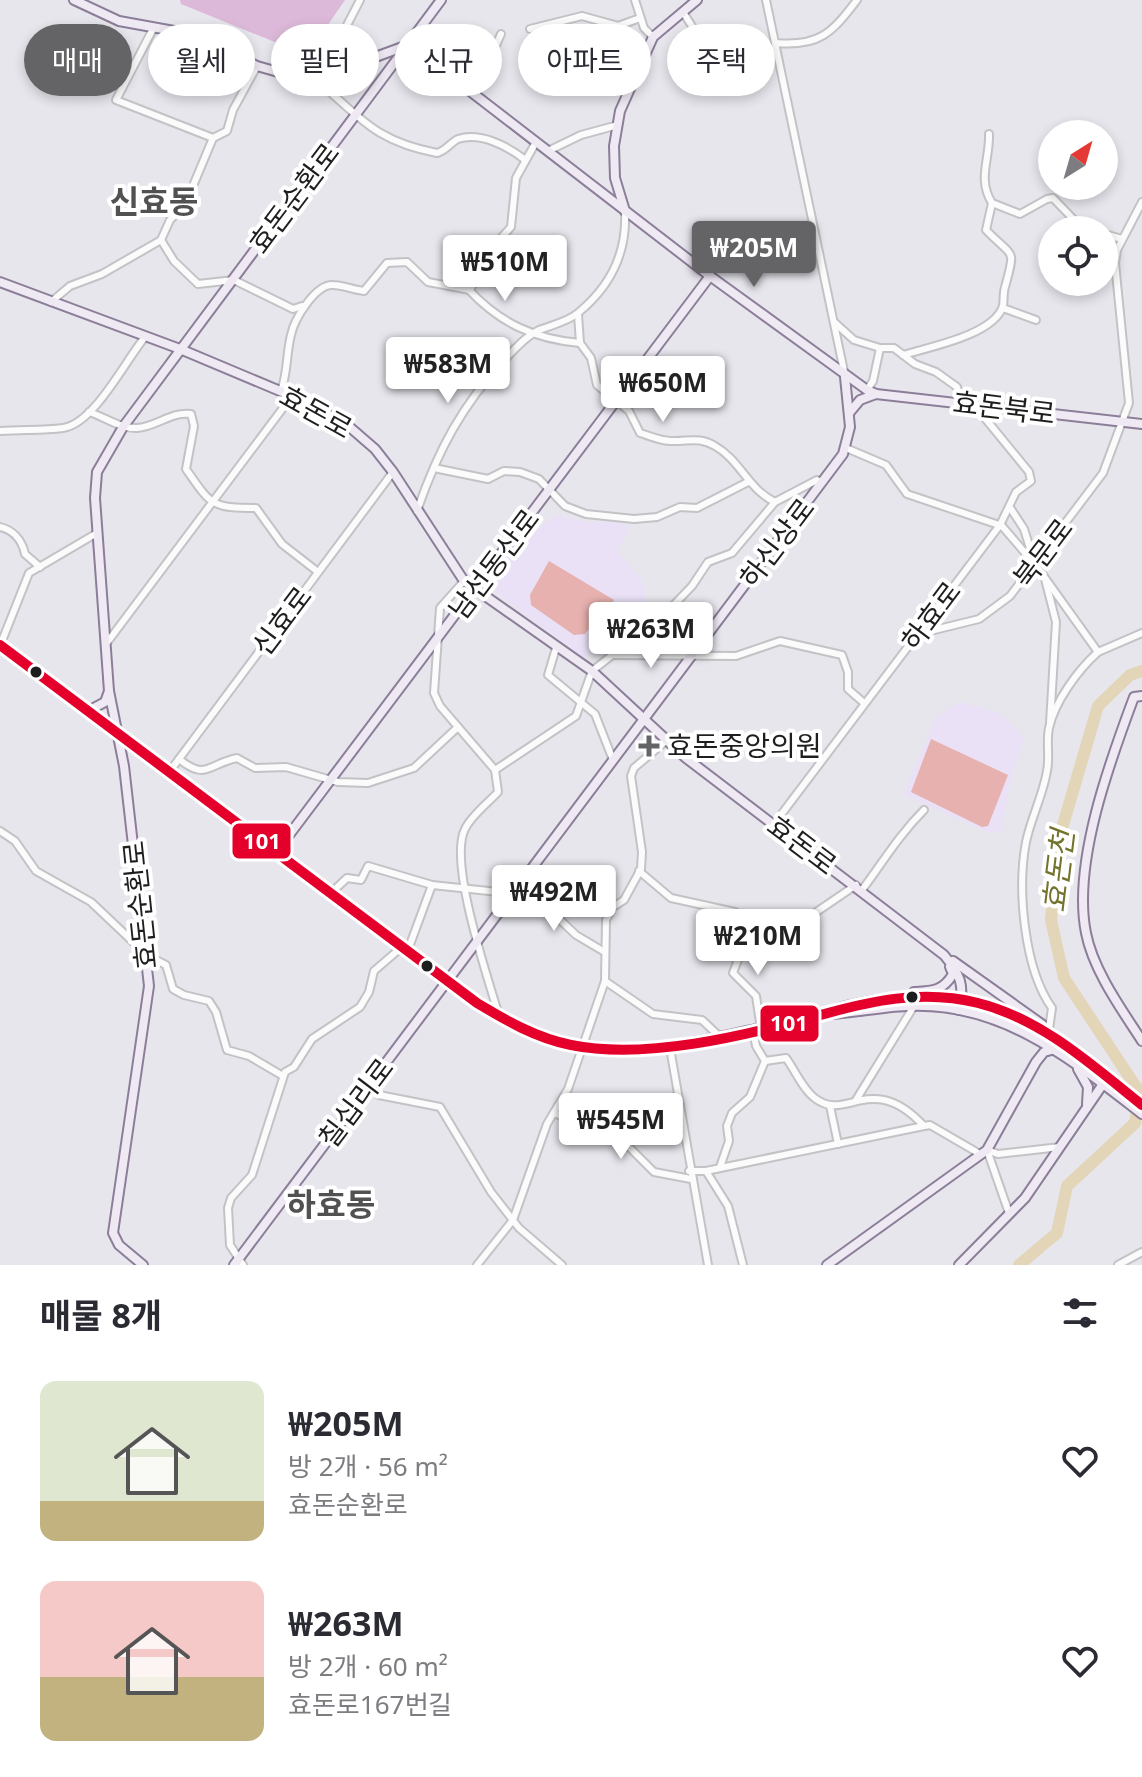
<!DOCTYPE html>
<html lang="ko">
<meta charset="utf-8">
<style>
:root{--surface:#fff;--page:#f2f2f3;--text:#2b2b33;--muted:#7c7c81;--accent:#646466}
body{margin:0;font-family:"Noto Sans","Noto Sans KR",sans-serif;background:var(--page);color:var(--text);height:100vh;display:flex;flex-direction:column;font-size:30px;white-space:nowrap}
*{box-sizing:border-box;margin:0}
p{font-size:26px;color:var(--muted)}
.icon{flex:none;width:44px;height:44px;fill:none;stroke:currentColor;stroke-width:2;stroke-linecap:round;stroke-linejoin:round}
.map{position:relative;height:1265px;overflow:hidden}
.side{display:flex;flex-direction:column;background:var(--surface);flex:1}
.side>*{flex:none}
.banner{position:absolute;left:24px;top:24px;width:1094px;height:72px;display:flex;gap:16px}
.needle{width:52px;rotate:37deg}
.buttons{position:absolute;left:1038px;top:120px;display:grid;gap:16px}
.buttons a{display:grid;place-items:center;width:80px;height:80px;border-radius:50%;background:var(--surface);box-shadow:0 4px 12px #0003;font-size:40px}
.price{position:absolute;translate:-50% -68px;padding:0 18px;border-radius:8px;background:#fff;color:#222;font-size:26px;line-height:52px;filter:drop-shadow(0 2px 4px #0008)}
.price::after{content:'';position:absolute;left:50%;top:48px;width:24px;height:18px;margin-left:-12px;background:inherit;clip-path:polygon(0 0,100% 0,50% 100%)}
.price.active{background:var(--accent);color:#fff}
ul{padding:0;list-style:none}
li{display:flex;align-items:center;gap:24px;height:200px;padding:0 40px}
li span{display:grid;place-items:center;flex:none;width:224px;height:160px;border-radius:16px;color:#555}
li>.icon{margin-inline-start:auto}
span .icon{width:96px;height:96px;fill:#fffc;stroke-width:1}
li b{font-size:34px}
h2{display:flex;justify-content:space-between;align-items:center;height:96px;padding:0 40px;font-size:34px}
.tag{padding:0 28px;border-radius:36px;background:var(--surface);box-shadow:0 4px 12px #0003;font-size:28px;line-height:72px}
.tag.active{background:var(--accent);color:#fff}
.map>svg:first-child{display:block}
</style>
<div class="map">
<svg width="1142" height="1265" viewBox="0 0 1142 1265">
<rect width="100%" height="100%" fill="#e7e6ed"/>
<g fill="#eae1f7">
<polygon points="556,515 587,522 614,521 630,526 617,551 642,580 650,614 626,636 582,657 485,584 521,540"/>
<polygon points="960,702 1002,714 1024,739 1012,774 1001,832 989,833 903,794 937,716"/>
</g>
<polygon fill="#dcb9d8" points="180,0 345,0 316,42 287,47 181,4"/>
<g fill="#e6b1ae">
<polygon points="549,561 614,600 611,604 608,603 585,634 574,635 531,605 530,595"/>
<polygon points="931,739 1008,775 988,826 982,827 911,792"/>
</g>
<g fill="none" stroke-linecap="round" stroke-linejoin="round">
<polyline stroke="#e3d5b7" stroke-width="12" points="1019,1265 1057,1233 1067,1186 1135,1123 1140,1093 1064,978 1051,920 1058,842 1098,706 1130,675 1142,671"/>
<g stroke="#c3c2c5" stroke-width="10">
<g id="street">
<polyline points="635,0 644,28 653,37"/>
<polyline points="766,0 845,376"/>
<polyline points="683,12 712,58 774,49"/>
<polyline points="154,27 116,100 213,138"/>
<polyline points="530,29 582,16 618,26 640,18"/>
<path d="M775,43c44,4 57,-10 82,-43"/>
<polyline points="304,72 344,31 360,0"/>
<path d="M306,72c51,39 62,68 131,81 9,-2 14,-11 21,-14 23,-7 49,7 66,20"/>
<polyline points="468,90 488,63 501,34"/>
<path d="M989,134c1,25 -12,45 3,69l28,11 27,-15 6,-1 24,25 14,7"/>
<polyline points="548,151 581,135 618,125"/>
<polyline points="1104,234 1122,239"/>
<polyline points="161,240 174,261 198,284 234,280 293,309 302,306"/>
<path d="M469,290c31,33 65,49 111,53"/>
<polyline points="51,302 70,286 102,274 161,240 170,220 185,205 213,138 227,131 233,110 257,66"/>
<polyline points="1003,308 1036,320"/>
<path d="M578,314l2,29 11,15 6,27 32,26 11,22c10,3 21,8 31,8 17,1 28,-5 44,5 25,14 33,43 60,56"/>
<polyline points="834,322 854,340 880,348 894,348 915,364 936,372 957,387 962,404"/>
<path d="M903,355c26,-8 91,-20 100,-49 1,-6 0,-13 2,-19 11,-40 9,-28 -19,-57l6,-27"/>
<polyline points="867,390 873,381 880,348"/>
<path d="M281,391c7,-19 5,-37 10,-56 3,-15 24,-51 42,-50 10,0 20,5 31,6l23,-28 20,-1 21,20 42,8 22,-42 19,-21 5,-49 20,-36"/>
<path d="M89,412c16,5 32,17 48,16 19,-1 35,-17 54,-14l3,12 -8,43c25,36 25,39 70,39l26,36 36,28"/>
<path d="M0,431c21,-2 42,0 63,-3 31,-4 62,-67 82,-91"/>
<polyline points="846,448 886,465 907,494 1002,526 1032,561"/>
<polyline points="434,468 488,479 504,471 520,472 539,479 565,506 586,514 634,519 657,517 680,507 697,508 748,482"/>
<path d="M1011,509l13,20 11,35 63,88c-20,18 -43,49 -49,76 -3,14 1,29 -2,43 -4,24 -16,47 -21,71 -9,47 -2,127 26,166l-3,21"/>
<path d="M417,511c21,-61 45,-106 89,-153 10,-10 20,-22 33,-28 13,-5 28,-8 39,-17 33,-27 49,-60 47,-101"/>
<path d="M0,527c13,3 22,13 25,27l15,13"/>
<polyline points="1045,579 1056,622 1050,723"/>
<path d="M464,581l-24,27 -6,85 6,13 55,64 3,22c-10,11 -27,24 -33,37 -17,33 23,149 34,187"/>
<polyline points="918,634 979,619 1010,596 1103,473 1129,403 1115,263 1117,250 1142,202"/>
<polyline points="106,644 292,396"/>
<polyline points="0,646 29,573 97,533"/>
<polyline points="556,648 548,675 595,714 613,760"/>
<polyline points="1098,652 1142,633"/>
<polyline points="611,655 736,656 780,641 842,655 848,672 848,689 864,703"/>
<path d="M179,759c27,22 29,5 58,-1l18,10 31,-1 52,15 30,1 46,-15 44,-41"/>
<polyline points="495,770 576,716 592,671 668,611 692,586 708,562 732,553 775,502 817,480 821,483"/>
<polyline points="170,771 393,472"/>
<polyline points="774,824 1000,525 1016,492 1031,481 1029,472 984,417 983,407"/>
<polyline points="0,831 15,841 36,871 91,902 148,956 166,965 173,989 184,995 209,1001 216,1012 227,1050 249,1056 283,1076"/>
<polyline points="639,871 671,898 735,912 759,928 787,932 856,885"/>
<path d="M862,890c21,-28 37,-55 62,-80"/>
<polyline points="331,893 347,878 361,880 368,866 432,885 535,896 576,935 603,951"/>
<polyline points="759,928 739,957 733,973 756,996 761,1029"/>
<polyline points="408,950 432,885"/>
<polyline points="605,981 653,1014 702,1020 720,1037"/>
<polyline points="670,1048 708,1265"/>
<path d="M765,1061l21,-3c9,12 17,32 30,41 31,23 56,-29 108,27l6,-1 50,29"/>
<polyline points="370,1084 379,1095 440,1107 491,1192 519,1228 562,1265"/>
<polyline points="856,1100 914,1006"/>
<polyline points="830,1106 838,1144"/>
<polyline points="554,1113 624,1142 654,1172 691,1179"/>
<polyline points="987,1150 998,1154 1060,1147"/>
<polyline points="987,1150 1009,1213"/>
<polyline points="720,1167 729,1141 727,1126 732,1113 750,1097 765,1061 756,1046 753,1030"/>
<polyline points="689,1171 706,1171 924,1126"/>
<polyline points="706,1171 728,1206 743,1265"/>
<polyline points="243,1265 230,1245 228,1208 231,1198 252,1175 285,1072 294,1067 312,1039 360,1007 369,992 374,971 403,946"/>
<polyline points="477,1265 513,1220 547,1124 568,1089 605,981 606,920 613,907 624,900 641,869 642,852 631,776 634,768 667,740"/>
<polyline points="1118,1265 1142,1252"/>
</g>
</g>
<g stroke="#8c7e98" stroke-width="12">
<g id="secondary">
<polyline points="74,0 119,21 196,35 257,66 285,74 359,63 408,45"/>
<polyline points="409,44 710,276 867,390 876,394 1142,424"/>
<polyline points="625,211 615,178 614,146 620,111 653,37 697,0"/>
<path d="M0,282l180,67 112,47 53,27 30,26 18,23 71,109 128,90 94,87 258,197c16,19 21,30 15,55"/>
<polyline points="850,412 860,400 876,394"/>
<path d="M0,645l477,358c86,60 160,52 256,31 28,-6 56,-11 84,-18 11,-3 22,-9 34,-11 41,-10 86,-11 127,-2 64,15 114,63 164,102"/>
<path d="M1142,696l-8,1c-24,64 -62,167 -48,236 7,37 36,77 56,108"/>
<polyline points="88,711 105,702 109,691"/>
<polyline points="277,851 710,276"/>
<polyline points="953,961 1043,1025"/>
<path d="M914,992c19,-1 29,-1 39,-18l-3,-7"/>
<path d="M834,1014c24,-2 49,-7 73,-8 95,-5 165,54 235,108"/>
<polyline points="1078,1069 1088,1087 1087,1104"/>
<polyline points="143,1265 119,1245 113,1233 149,986 124,766 109,691 95,498 97,472 123,427 441,0"/>
<polyline points="234,1265 843,454 850,427 845,377"/>
<polyline points="827,1265 987,1150 1036,1062 1044,1052 1055,1049"/>
<polyline points="959,1265 1025,1198 1103,1084"/>
</g>
</g>
<use href="#street" stroke="#fbfbfc" stroke-width="6"/>
<use href="#secondary" stroke="#efe9f4" stroke-width="8"/>
<g stroke="#fff" stroke-width="16">
<path id="bus-1" d="M0,645l477,358c30,18 59,35 94,42 74,15 173,-9 246,-29 53,-15 105,-27 161,-13 64,16 114,62 164,102"/>
</g>
<use href="#bus-1" stroke="#e4002b" stroke-width="10"/>
</g>
<g fill="#1e1e1e" stroke="#fff" stroke-width="3">
<circle cx="36" cy="672" r="7"/>
<circle cx="427" cy="966" r="7"/>
<circle cx="912" cy="997" r="7"/>
</g>
<path fill="#646466" stroke="#fff" stroke-width="3" d="M645 734h8v8h8v8h-8v8h-8v-8h-8v-8h8z"/>
<g text-anchor="middle" stroke-width="8" stroke-linejoin="round" paint-order="stroke">
<g font-size="28" fill="#1e1e1e" stroke="#fff">
<text transform="translate(294 198) rotate(-53)" y="10">효돈순환로</text>
<text transform="translate(1004 408) rotate(7)" y="10">효돈북로</text>
<text transform="translate(316 412) rotate(29)" y="10">효돈로</text>
<text transform="translate(777 543) rotate(-53)" y="10">하신상로</text>
<text transform="translate(1043 553) rotate(-53)" y="10">북문로</text>
<text transform="translate(494 564) rotate(-53)" y="10">남선동산로</text>
<text transform="translate(931 616) rotate(-53)" y="10">하효로</text>
<text transform="translate(282 621) rotate(-53)" y="10">신효로</text>
<text transform="translate(802 845) rotate(37)" y="10">효돈로</text>
<text transform="translate(140 905) rotate(-96)" y="10">효돈순환로</text>
<text transform="translate(356 1103) rotate(-53)" y="10">칠십리로</text>
</g>
<g font-size="28" fill="#1e1e1e" stroke="#fff" text-anchor="start">
<text x="667" y="756">효돈중앙의원</text>
</g>
<g font-size="30" font-style="italic" fill="#74732e" stroke="#fff">
<text transform="translate(1059 871) rotate(-83)" y="10">효돈천</text>
</g>
<g font-size="32" font-weight="bold" fill="#515151" stroke="#fff">
<text x="154" y="213">신효동</text>
<text x="331" y="1216">하효동</text>
</g>
</g>
<g stroke="#fff" stroke-width="3">
<rect x="231" y="822" width="61" height="38" rx="8" fill="#e4002b"/>
<rect x="759" y="1004" width="61" height="39" rx="8" fill="#e4002b"/>
</g>
<g font-size="22" text-anchor="middle" font-weight="bold" fill="#fff">
<text x="262" y="849">101</text>
<text x="789" y="1031">101</text>
</g>
</svg>
<div class="buttons">
<a><svg class="needle" viewBox="-14 -14 28 28"><path d="M0-13l5 13h-10z" fill="#e53935"/><path d="M0 13l5-13h-10z" fill="#7c7c81"/></svg></a>
<a><svg class="icon" aria-label="locate" viewBox="0 0 24 24"><circle cx="12" cy="12" r="6"/><path d="M12 2v4M12 18v4M2 12h4M18 12h4"/></svg></a>
</div>
<b class="price active" style="left:754px;top:289px">₩205M</b>
<b class="price" style="left:505px;top:303px">₩510M</b>
<b class="price" style="left:448px;top:405px">₩583M</b>
<b class="price" style="left:663px;top:424px">₩650M</b>
<b class="price" style="left:651px;top:670px">₩263M</b>
<b class="price" style="left:554px;top:933px">₩492M</b>
<b class="price" style="left:758px;top:977px">₩210M</b>
<b class="price" style="left:621px;top:1161px">₩545M</b>
<div class="banner">
<a class="tag active">매매</a>
<a class="tag">월세</a>
<a class="tag">필터</a>
<a class="tag">신규</a>
<a class="tag">아파트</a>
<a class="tag">주택</a>
</div>
</div>
<section class="side">
<h2>매물 8개<svg class="icon" aria-label="filters" viewBox="0 0 24 24"><path d="M4 7h16M4 17h16"/><circle cx="9" cy="7" r="2"/><circle cx="15" cy="17" r="2"/></svg></h2>
<ul>
<li><span style="background:linear-gradient(#dfe7d0 75%,#c2b280 0)"><svg class="icon" aria-label="home" viewBox="0 0 24 24"><path d="M3 11l9-7 9 7M6 9v11h12V9"/></svg></span><div><b>₩205M</b><p>방 2개 · 56 m²</p><p>효돈순환로</p></div><svg class="icon" aria-label="heart" viewBox="0 0 24 24"><path d="M12 20l-8-8c-3-5 5-10 8-4 3-6 11-1 8 4z"/></svg></li>
<li><span style="background:linear-gradient(#f6c9c9 60%,#c2b280 0)"><svg class="icon" aria-label="home" viewBox="0 0 24 24"><path d="M3 11l9-7 9 7M6 9v11h12V9"/></svg></span><div><b>₩263M</b><p>방 2개 · 60 m²</p><p>효돈로167번길</p></div><svg class="icon" aria-label="heart" viewBox="0 0 24 24"><path d="M12 20l-8-8c-3-5 5-10 8-4 3-6 11-1 8 4z"/></svg></li>
</ul>
</section>
